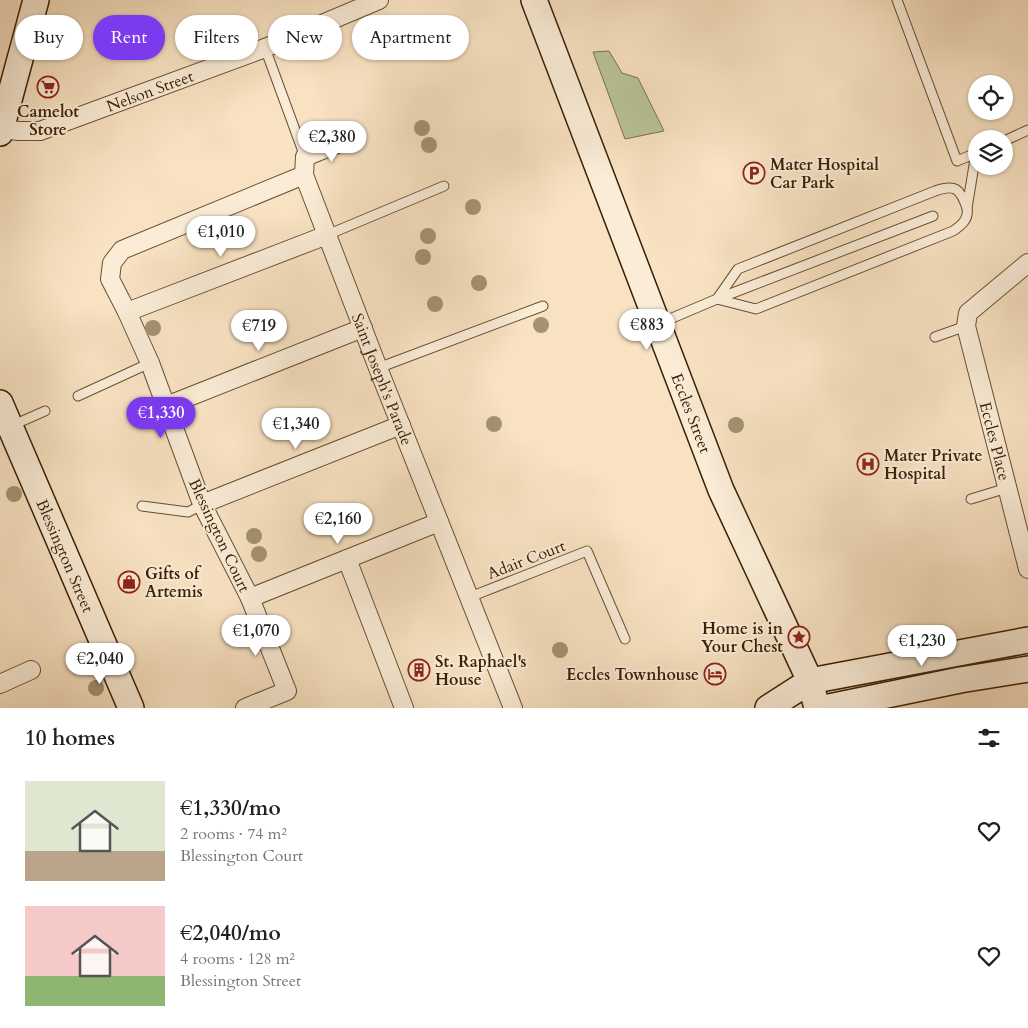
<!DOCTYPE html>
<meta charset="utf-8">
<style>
:root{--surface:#fff;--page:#f6f6f6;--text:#202124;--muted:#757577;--accent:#7c3aed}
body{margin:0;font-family:Cardo,serif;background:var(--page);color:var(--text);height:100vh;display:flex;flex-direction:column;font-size:19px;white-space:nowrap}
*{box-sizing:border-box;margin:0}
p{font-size:16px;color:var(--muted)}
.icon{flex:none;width:28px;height:28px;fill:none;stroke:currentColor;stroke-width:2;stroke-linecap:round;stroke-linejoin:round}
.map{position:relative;height:708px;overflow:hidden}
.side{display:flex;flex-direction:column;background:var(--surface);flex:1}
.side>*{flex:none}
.guide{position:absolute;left:15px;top:15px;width:500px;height:45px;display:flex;gap:10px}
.tools{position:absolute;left:968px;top:75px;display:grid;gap:10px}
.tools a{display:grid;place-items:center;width:45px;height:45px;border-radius:50%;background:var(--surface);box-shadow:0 1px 4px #0004;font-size:25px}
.price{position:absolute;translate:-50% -42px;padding:0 11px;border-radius:18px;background:#fff;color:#222;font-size:16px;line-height:32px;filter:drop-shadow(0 1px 2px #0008)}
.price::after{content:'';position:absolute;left:50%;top:30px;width:15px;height:11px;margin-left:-8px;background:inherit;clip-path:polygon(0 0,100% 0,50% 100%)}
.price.on{background:var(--accent);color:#fff}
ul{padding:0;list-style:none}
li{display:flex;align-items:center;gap:15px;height:125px;padding:0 25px}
li span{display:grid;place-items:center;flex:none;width:140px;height:100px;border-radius:0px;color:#555}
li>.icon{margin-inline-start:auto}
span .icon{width:60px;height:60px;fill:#fffc;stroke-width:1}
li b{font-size:21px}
h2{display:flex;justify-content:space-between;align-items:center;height:60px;padding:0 25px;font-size:21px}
.chip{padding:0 18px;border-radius:22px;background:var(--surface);box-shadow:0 1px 4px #0004;font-size:18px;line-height:45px}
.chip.on{background:var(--accent);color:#fff}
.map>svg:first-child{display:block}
</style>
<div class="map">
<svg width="1028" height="708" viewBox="0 0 1028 708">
<rect width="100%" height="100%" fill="#f8e2c2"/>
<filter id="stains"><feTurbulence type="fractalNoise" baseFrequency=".004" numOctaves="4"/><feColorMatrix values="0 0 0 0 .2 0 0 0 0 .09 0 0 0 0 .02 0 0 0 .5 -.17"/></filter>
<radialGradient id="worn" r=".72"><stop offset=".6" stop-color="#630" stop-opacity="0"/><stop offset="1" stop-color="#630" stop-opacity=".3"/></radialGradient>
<polygon fill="#b9c497" stroke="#7a724d" points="609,51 622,73 638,78 664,131 625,139 593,52"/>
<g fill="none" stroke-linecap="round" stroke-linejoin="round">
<g stroke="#6a5033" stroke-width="11">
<g id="lane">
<polyline points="897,0 957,161 976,153"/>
<polyline points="265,48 305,157"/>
<polyline points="1004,141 1028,130"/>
<polyline points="327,235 444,186"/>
<path d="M717,299l39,10 197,-78c9,-6 16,-12 14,-23l9,-55"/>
<path d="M717,299l21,-30 197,-78c20,-7 25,-3 32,17"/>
<polyline points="658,324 717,299 933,216"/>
<polyline points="935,337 966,326"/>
<polyline points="378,368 543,306"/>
<polyline points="78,396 150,363"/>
<polyline points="11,426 45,411"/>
<polyline points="971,499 1007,488"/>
<polyline points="142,506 188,512 198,507 202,504"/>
<polyline points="470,597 587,551 625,639"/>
</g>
</g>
<g stroke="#6a5033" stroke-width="20">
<g id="street">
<path id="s1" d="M1,129l18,2h21l225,-83 114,-48"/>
<path id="s2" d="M347,140l-42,17 -1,18 74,193 135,340"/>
<path id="s3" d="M1028,263l-60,50 -2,13 62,243"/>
<polyline points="127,312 327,235"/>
<polyline points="166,406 363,328"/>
<polyline points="202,504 401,425"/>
<polyline points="347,559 404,708"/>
<polyline points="250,598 439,522"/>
<polyline points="0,684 31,670"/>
<polyline points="245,708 287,691 250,598 202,504 150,363 127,312 110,279 112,263 122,250 304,175"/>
</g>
</g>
<g stroke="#3a2003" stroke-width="28">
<g id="secondary">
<path id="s4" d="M534,0l187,490 89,191 7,27"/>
<polyline points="0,133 36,0"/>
<path id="s5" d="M0,403l131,305"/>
<polyline points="768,708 810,681 1028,640"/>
<polyline points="824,708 960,680 1028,669"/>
</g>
</g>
<use href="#lane" stroke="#faecd7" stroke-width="9"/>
<use href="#street" stroke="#faecd7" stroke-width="18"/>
<use href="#secondary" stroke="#faecd7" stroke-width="25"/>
</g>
<g fill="#a49271">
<circle cx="422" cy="128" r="8"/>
<circle cx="429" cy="145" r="8"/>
<circle cx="473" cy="207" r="8"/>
<circle cx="428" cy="236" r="8"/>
<circle cx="423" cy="257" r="8"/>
<circle cx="479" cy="283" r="8"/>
<circle cx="435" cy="304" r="8"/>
<circle cx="541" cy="325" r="8"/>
<circle cx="153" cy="328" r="8"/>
<circle cx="494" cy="424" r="8"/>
<circle cx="736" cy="425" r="8"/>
<circle cx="14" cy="494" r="8"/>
<circle cx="254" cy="536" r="8"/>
<circle cx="259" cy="554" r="8"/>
<circle cx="560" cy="650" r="8"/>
<circle cx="96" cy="688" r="8"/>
</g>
<defs>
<g id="supermarket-ring" transform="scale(1.125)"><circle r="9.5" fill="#faecd7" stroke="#8f2418" stroke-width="1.5"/><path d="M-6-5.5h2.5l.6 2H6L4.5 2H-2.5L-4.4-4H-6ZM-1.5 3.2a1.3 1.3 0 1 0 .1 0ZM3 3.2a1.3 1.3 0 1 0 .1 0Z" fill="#8f2418"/></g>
<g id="parking-ring" transform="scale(1.125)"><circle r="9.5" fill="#faecd7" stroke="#8f2418" stroke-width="1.5"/><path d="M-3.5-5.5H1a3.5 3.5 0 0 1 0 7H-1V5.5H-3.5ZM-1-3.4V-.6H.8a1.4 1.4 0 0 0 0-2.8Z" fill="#8f2418"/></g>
<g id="hospital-ring" transform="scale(1.125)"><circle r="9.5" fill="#faecd7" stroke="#8f2418" stroke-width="1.5"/><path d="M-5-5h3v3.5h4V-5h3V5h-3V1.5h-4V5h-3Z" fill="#8f2418"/></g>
<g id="shop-ring" transform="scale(1.125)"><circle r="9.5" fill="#faecd7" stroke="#8f2418" stroke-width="1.5"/><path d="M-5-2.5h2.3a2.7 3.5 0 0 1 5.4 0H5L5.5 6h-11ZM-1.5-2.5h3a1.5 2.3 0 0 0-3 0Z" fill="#8f2418"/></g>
<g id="sight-ring" transform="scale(1.125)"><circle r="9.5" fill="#faecd7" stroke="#8f2418" stroke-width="1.5"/><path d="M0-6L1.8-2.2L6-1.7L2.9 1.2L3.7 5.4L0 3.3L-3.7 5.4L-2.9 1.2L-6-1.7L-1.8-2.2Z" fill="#8f2418"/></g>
<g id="building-ring" transform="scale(1.125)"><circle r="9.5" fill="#faecd7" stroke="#8f2418" stroke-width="1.5"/><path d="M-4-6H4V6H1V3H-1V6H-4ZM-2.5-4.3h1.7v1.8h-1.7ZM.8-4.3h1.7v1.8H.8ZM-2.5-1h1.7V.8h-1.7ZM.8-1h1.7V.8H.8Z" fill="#8f2418"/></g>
<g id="hotel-ring" transform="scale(1.125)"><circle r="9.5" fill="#faecd7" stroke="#8f2418" stroke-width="1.5"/><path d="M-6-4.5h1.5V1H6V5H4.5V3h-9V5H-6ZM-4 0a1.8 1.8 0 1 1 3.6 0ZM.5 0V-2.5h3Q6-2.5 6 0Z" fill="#8f2418"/></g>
</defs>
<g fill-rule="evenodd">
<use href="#supermarket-ring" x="48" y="87"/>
<use href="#parking-ring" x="754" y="173"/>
<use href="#hospital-ring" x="868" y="464"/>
<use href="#shop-ring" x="129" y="582"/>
<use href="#sight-ring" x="799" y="637"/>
<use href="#building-ring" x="419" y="670"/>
<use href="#hotel-ring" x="715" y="674"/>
</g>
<g text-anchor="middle" stroke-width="4" stroke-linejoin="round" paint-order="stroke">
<g font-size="16" fill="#3a2003" stroke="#faecd7">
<text dy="6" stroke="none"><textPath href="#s1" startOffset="156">Nelson Street</textPath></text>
<text dy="6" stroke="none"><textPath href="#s2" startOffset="282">Saint Joseph's Parade</textPath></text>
<text dy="6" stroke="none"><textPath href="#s4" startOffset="442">Eccles Street</textPath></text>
<text dy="6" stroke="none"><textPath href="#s3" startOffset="210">Eccles Place</textPath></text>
<text transform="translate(220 535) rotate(65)" y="6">Blessington Court</text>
<text dy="6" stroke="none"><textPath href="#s5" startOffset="166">Blessington Street</textPath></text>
<text transform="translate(526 559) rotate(-21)" y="6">Adair Court</text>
</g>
<g font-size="16" font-weight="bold" fill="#3a2003" stroke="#faecd7" text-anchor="start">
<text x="48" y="117" text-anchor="middle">Camelot<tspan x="48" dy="18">Store</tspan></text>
<text x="770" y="170">Mater Hospital<tspan x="770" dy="18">Car Park</tspan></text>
<text x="884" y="461">Mater Private<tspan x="884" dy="18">Hospital</tspan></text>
<text x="145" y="579">Gifts of<tspan x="145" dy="18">Artemis</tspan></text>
<text x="783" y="634" text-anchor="end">Home is in<tspan x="783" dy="18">Your Chest</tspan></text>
<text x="435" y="667">St. Raphael's<tspan x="435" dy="18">House</tspan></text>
<text x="699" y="680" text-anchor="end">Eccles Townhouse</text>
</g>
</g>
<rect width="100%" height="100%" filter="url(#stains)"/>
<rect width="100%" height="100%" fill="url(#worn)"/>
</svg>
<div class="tools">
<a><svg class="icon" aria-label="locate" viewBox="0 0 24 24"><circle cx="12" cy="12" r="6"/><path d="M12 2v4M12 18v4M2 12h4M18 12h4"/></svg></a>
<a><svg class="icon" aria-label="layers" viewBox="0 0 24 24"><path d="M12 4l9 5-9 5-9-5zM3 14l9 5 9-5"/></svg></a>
</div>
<b class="price" style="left:332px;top:163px">€2,380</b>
<b class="price" style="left:221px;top:258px">€1,010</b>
<b class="price" style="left:647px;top:351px">€883</b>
<b class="price" style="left:259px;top:352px">€719</b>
<b class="price on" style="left:161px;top:439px">€1,330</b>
<b class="price" style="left:296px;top:450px">€1,340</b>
<b class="price" style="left:338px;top:545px">€2,160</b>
<b class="price" style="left:256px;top:657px">€1,070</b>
<b class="price" style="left:922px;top:667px">€1,230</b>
<b class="price" style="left:100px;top:685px">€2,040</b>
<div class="guide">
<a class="chip">Buy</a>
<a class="chip on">Rent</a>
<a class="chip">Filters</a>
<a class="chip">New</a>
<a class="chip">Apartment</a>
</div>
</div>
<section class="side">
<h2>10 homes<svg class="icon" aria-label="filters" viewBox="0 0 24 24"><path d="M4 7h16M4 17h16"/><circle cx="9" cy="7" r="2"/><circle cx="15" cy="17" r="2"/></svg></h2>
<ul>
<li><span style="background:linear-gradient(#dfe7d0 70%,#b9a48a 0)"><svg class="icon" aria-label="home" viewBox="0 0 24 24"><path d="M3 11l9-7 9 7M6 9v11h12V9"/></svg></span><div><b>€1,330/mo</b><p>2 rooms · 74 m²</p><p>Blessington Court</p></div><svg class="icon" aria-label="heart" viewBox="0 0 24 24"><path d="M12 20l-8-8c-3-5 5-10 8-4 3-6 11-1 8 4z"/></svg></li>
<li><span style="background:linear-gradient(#f6c9c9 70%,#8fb573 0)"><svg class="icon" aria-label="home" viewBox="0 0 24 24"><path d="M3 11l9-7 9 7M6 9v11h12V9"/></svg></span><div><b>€2,040/mo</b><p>4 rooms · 128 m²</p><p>Blessington Street</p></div><svg class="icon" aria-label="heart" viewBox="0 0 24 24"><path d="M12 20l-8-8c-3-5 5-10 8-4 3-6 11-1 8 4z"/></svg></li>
</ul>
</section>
